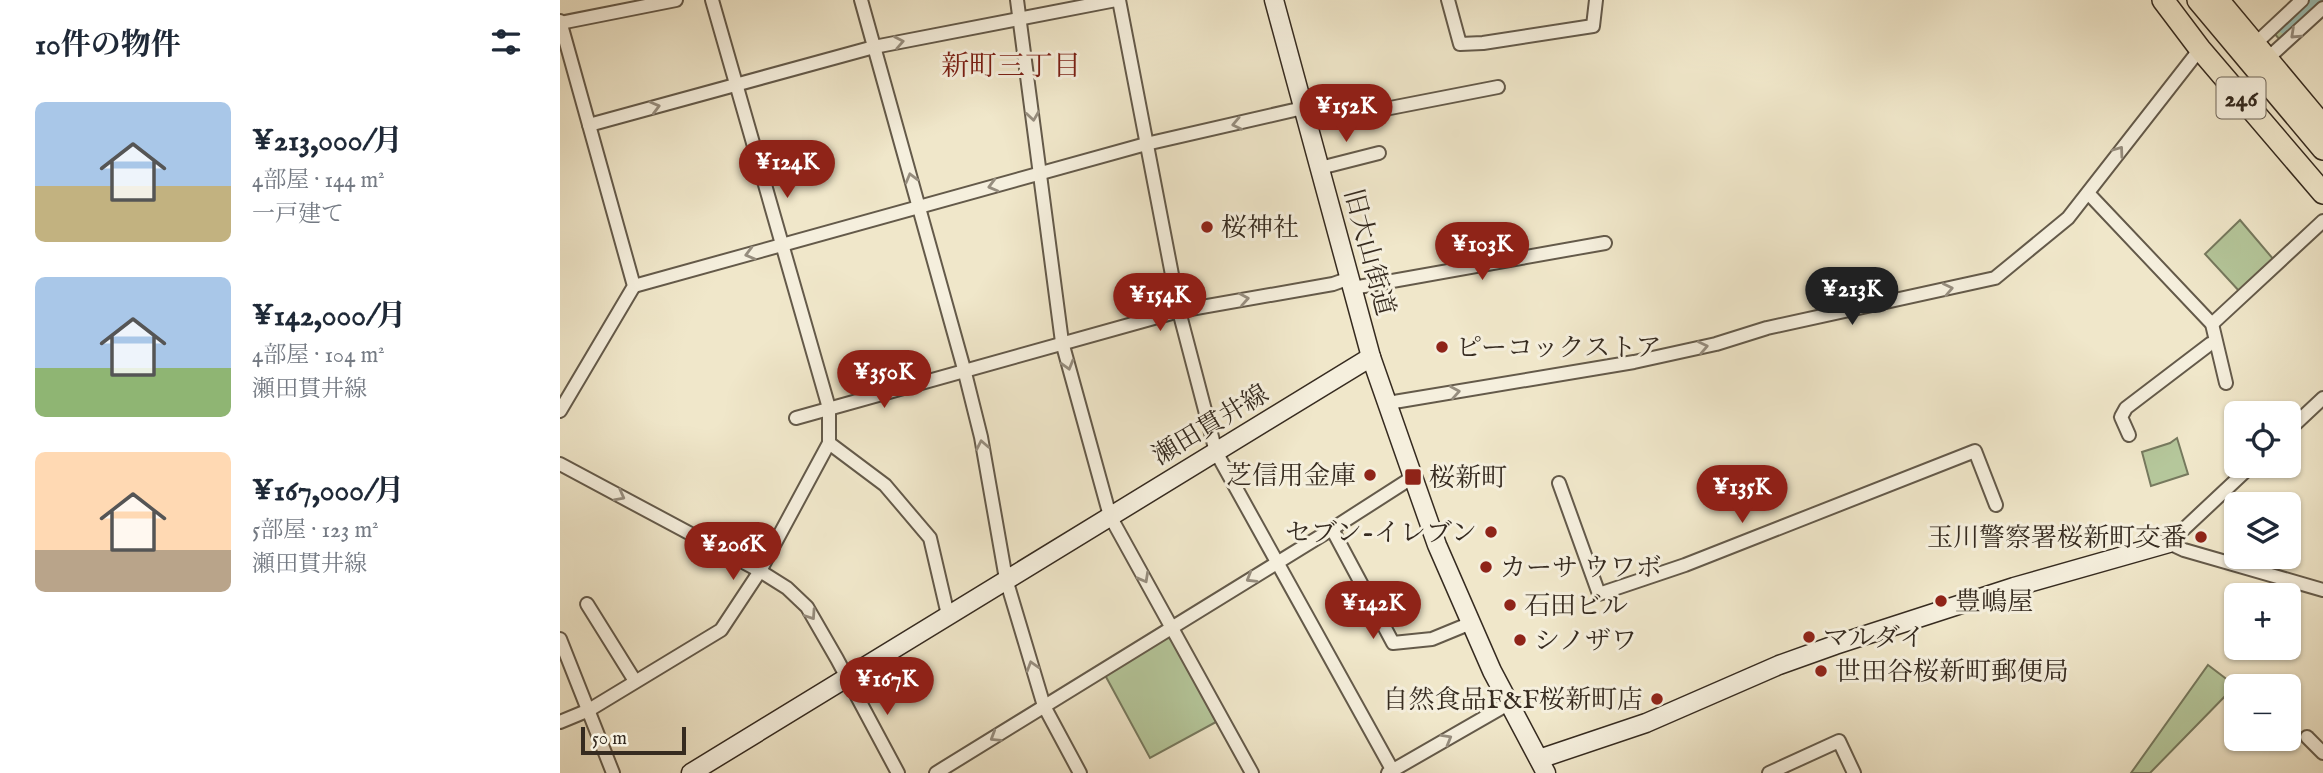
<!DOCTYPE html>
<html lang="ja">
<meta charset="utf-8">
<style>
:root{--surface:#fff;--page:#f2f2f3;--text:#1f2937;--muted:#747a83;--accent:#8f2418}
body{margin:0;font-family:"IM FELL English","Noto Serif JP",serif;background:var(--page);color:var(--text);height:100vh;display:flex;flex-direction:column;font-size:26px;white-space:nowrap}
*{box-sizing:border-box;margin:0}
p{font-size:23px;color:var(--muted)}
.icon{flex:none;width:38px;height:38px;fill:none;stroke:currentColor;stroke-width:2;stroke-linecap:round;stroke-linejoin:round}
.map{position:relative;flex:1;overflow:hidden}
.drawer{display:flex;flex-direction:column;background:var(--surface);width:560px}
.drawer>*{flex:none}
.controls{position:absolute;left:1664px;top:401px;display:grid;gap:14px}
.controls a{display:grid;place-items:center;width:77px;height:77px;border-radius:10px;background:var(--surface);box-shadow:0 2px 5px #0004;font-size:35px}
.scale{position:absolute;left:21px;bottom:18px;width:105px;box-sizing:border-box;padding-left:7px;border:4px solid #362b20;border-top:0;font-size:19px;line-height:24px;white-space:nowrap;color:#362b20;-webkit-text-stroke:5px #f5efdd;paint-order:stroke}
.price{position:absolute;translate:-50% -60px;padding:0 16px;border-radius:24px;background:var(--accent);color:#fff;font-size:23px;line-height:46px;filter:drop-shadow(0 2px 4px #0008)}
.price::after{content:'';position:absolute;left:50%;top:42px;width:21px;height:16px;margin-left:-10px;background:inherit;clip-path:polygon(0 0,100% 0,50% 100%)}
.price.selected{background:#222;color:#fff}
ul{padding:0;list-style:none}
li{display:flex;align-items:center;gap:21px;height:175px;padding:0 35px}
li span{display:grid;place-items:center;flex:none;width:196px;height:140px;border-radius:10px;color:#555}
li>.icon{margin-inline-start:auto}
span .icon{width:84px;height:84px;fill:#fffc;stroke-width:1}
li b{font-size:30px}
h2{display:flex;justify-content:space-between;align-items:center;height:84px;padding:0 35px;font-size:30px}
main{display:flex;flex:1;min-height:0}
.map>svg:first-child{display:block}
</style>
<main>
<section class="drawer">
<h2>10件の物件<svg class="icon" aria-label="filters" viewBox="0 0 24 24"><path d="M4 7h16M4 17h16"/><circle cx="9" cy="7" r="2"/><circle cx="15" cy="17" r="2"/></svg></h2>
<ul>
<li><span style="background:linear-gradient(#a9c7e8 60%,#c2b280 0)"><svg class="icon" aria-label="home" viewBox="0 0 24 24"><path d="M3 11l9-7 9 7M6 9v11h12V9"/></svg></span><div><b>¥213,000/月</b><p>4部屋 · 144 m²</p><p>一戸建て</p></div></li>
<li><span style="background:linear-gradient(#a9c7e8 65%,#8fb573 0)"><svg class="icon" aria-label="home" viewBox="0 0 24 24"><path d="M3 11l9-7 9 7M6 9v11h12V9"/></svg></span><div><b>¥142,000/月</b><p>4部屋 · 104 m²</p><p>瀬田貫井線</p></div></li>
<li><span style="background:linear-gradient(#ffd9b3 70%,#b9a48a 0)"><svg class="icon" aria-label="home" viewBox="0 0 24 24"><path d="M3 11l9-7 9 7M6 9v11h12V9"/></svg></span><div><b>¥167,000/月</b><p>5部屋 · 123 m²</p><p>瀬田貫井線</p></div></li>
</ul>
</section>
<div class="map">
<svg width="1763" height="773" viewBox="0 0 1763 773">
<rect width="100%" height="100%" fill="#f0e7ca"/>
<filter id="stains"><feTurbulence type="fractalNoise" baseFrequency=".00286" numOctaves="4"/><feColorMatrix values="0 0 0 0 .2 0 0 0 0 .09 0 0 0 0 .02 0 0 0 .5 -.17"/></filter>
<radialGradient id="worn" r=".72"><stop offset=".6" stop-color="#630" stop-opacity="0"/><stop offset="1" stop-color="#630" stop-opacity=".3"/></radialGradient>
<g fill="#b5c79b" stroke="#76795e" stroke-width="2">
<polygon points="1746,0 1763,1 1721,41 1713,32"/>
<polygon points="1680,220 1714,260 1680,292 1645,254"/>
<polygon points="1617,438 1628,474 1591,486 1582,452 1610,443"/>
<polygon points="604,637 613,639 656,722 590,758 545,675"/>
<polygon points="1648,665 1673,684 1673,688 1590,773 1571,773"/>
</g>
<g fill="none" stroke-linecap="round" stroke-linejoin="round">
<polyline stroke="#9ac0b6" stroke-width="24" points="1728,23 1753,0"/>
<g stroke="#645a4a" stroke-width="16">
<g id="street">
<polyline points="301,0 404,369 421,437 446,579 484,706 520,773"/>
<polyline points="457,0 502,342 550,516 692,773"/>
<polyline points="559,0 619,311 656,452 834,773"/>
<polyline points="888,0 900,44 923,43 1033,26 1036,0"/>
<polyline points="0,21 74,286 0,411"/>
<polyline points="0,23 116,0"/>
<polyline points="1694,45 1742,0"/>
<polyline points="1707,59 1763,8"/>
<polyline points="748,124 938,87"/>
<polyline points="29,125 314,47 556,0"/>
<polyline points="760,168 819,153"/>
<polyline points="1528,193 1652,324 1666,383"/>
<polyline points="74,286 586,144 743,108"/>
<polyline points="793,288 1045,243"/>
<polyline points="1652,324 1763,221"/>
<polyline points="828,403 1074,362 1156,344 1207,328 1435,278 1508,218 1640,49"/>
<polyline points="236,418 619,311 773,284 790,278"/>
<polyline points="1729,430 1763,398"/>
<polyline points="1569,435 1561,417 1566,408 1650,344 1656,343"/>
<polyline points="269,443 325,485 370,538 388,615"/>
<polyline points="0,464 200,571 227,588 247,607 277,659 338,773"/>
<polyline points="1691,466 1609,543 1624,550 1763,590"/>
<polyline points="999,483 1039,594 1125,565 1415,451 1436,505"/>
<polyline points="772,529 833,643 872,639 911,623"/>
<polyline points="27,604 75,681"/>
<polyline points="0,639 53,773"/>
<polyline points="0,722 29,710 161,630 200,571 269,443 269,408 152,0"/>
<polyline points="1747,737 1763,753"/>
<polyline points="376,773 772,529 853,477"/>
<polyline points="828,773 948,704"/>
<polyline points="1209,773 1279,741 1294,773"/>
</g>
</g>
<g stroke="#362b20" stroke-width="21">
<g id="secondary">
<polyline points="714,0 811,357 853,477 877,545 932,671 986,773"/>
<polyline points="979,759 1086,723 1219,665 1275,645 1454,587 1609,543"/>
<polyline points="131,773 811,357"/>
</g>
</g>
<g stroke="#362b20" stroke-width="24">
<g id="highway">
<polyline points="1603,0 1640,49 1763,193"/>
<polyline points="1638,0 1763,149"/>
<polyline points="1658,0 1763,126"/>
</g>
</g>
<use href="#street" stroke="#f5efdd" stroke-width="12"/>
<use href="#secondary" stroke="#f5efdd" stroke-width="18"/>
<use href="#highway" stroke="#f0e7ca" stroke-width="21"/>
</g>
<defs><path id="oneway-chevron" d="M-2-3.5L2.5 0L-2 3.5" fill="none" stroke-width="1.6" stroke-linecap="round" stroke-linejoin="round" transform="scale(1.75)"/></defs>
<g stroke="#968d7e">
<use href="#oneway-chevron" transform="translate(1735 34) rotate(137)"/>
<use href="#oneway-chevron" transform="translate(339 42) rotate(-11)"/>
<use href="#oneway-chevron" transform="translate(95 107) rotate(-15)"/>
<use href="#oneway-chevron" transform="translate(473 116) rotate(82)"/>
<use href="#oneway-chevron" transform="translate(677 124) rotate(168)"/>
<use href="#oneway-chevron" transform="translate(1559 151) rotate(-54)"/>
<use href="#oneway-chevron" transform="translate(351 178) rotate(-105)"/>
<use href="#oneway-chevron" transform="translate(433 186) rotate(165)"/>
<use href="#oneway-chevron" transform="translate(190 254) rotate(165)"/>
<use href="#oneway-chevron" transform="translate(1388 289) rotate(-12)"/>
<use href="#oneway-chevron" transform="translate(684 299) rotate(-10)"/>
<use href="#oneway-chevron" transform="translate(1143 347) rotate(-12)"/>
<use href="#oneway-chevron" transform="translate(508 365) rotate(74)"/>
<use href="#oneway-chevron" transform="translate(895 392) rotate(-10)"/>
<use href="#oneway-chevron" transform="translate(422 445) rotate(-101)"/>
<use href="#oneway-chevron" transform="translate(60 496) rotate(28)"/>
<use href="#oneway-chevron" transform="translate(584 578) rotate(61)"/>
<use href="#oneway-chevron" transform="translate(691 578) rotate(149)"/>
<use href="#oneway-chevron" transform="translate(251 615) rotate(56)"/>
<use href="#oneway-chevron" transform="translate(472 666) rotate(-107)"/>
<use href="#oneway-chevron" transform="translate(435 737) rotate(148)"/>
<use href="#oneway-chevron" transform="translate(887 739) rotate(-30)"/>
</g>
<g fill="#8f2418" stroke="#f5efdd" stroke-width="2.5">
<circle cx="647" cy="227" r="7"/>
<circle cx="882" cy="347" r="7"/>
<circle cx="810" cy="475" r="7"/>
<rect x="844" y="468" width="18" height="18" rx="3.5"/>
<circle cx="931" cy="532" r="7"/>
<circle cx="1641" cy="537" r="7"/>
<circle cx="926" cy="567" r="7"/>
<circle cx="1381" cy="601" r="7"/>
<circle cx="950" cy="605" r="7"/>
<circle cx="1249" cy="637" r="7"/>
<circle cx="960" cy="640" r="7"/>
<circle cx="1261" cy="671" r="7"/>
<circle cx="1097" cy="699" r="7"/>
</g>
<g text-anchor="middle" stroke-width="6" stroke-linejoin="round" paint-order="stroke">
<rect fill="#f5efdd" stroke="#6f6659" stroke-width="2" x="1656.5" y="77.5" width="49" height="41" rx="5"/>
<g font-size="24" font-weight="bold" fill="#362b20">
<text x="1681" y="106">246</text>
</g>
<g font-size="26" fill="#362b20" stroke="#f5efdd" text-anchor="start">
<text x="661" y="236">桜神社</text>
<text x="896" y="356">ピーコックストア</text>
<text x="796" y="484" text-anchor="end">芝信用金庫</text>
<text x="869" y="486">桜新町</text>
<text x="917" y="541" text-anchor="end">セブン-イレブン</text>
<text x="1627" y="546" text-anchor="end">玉川警察署桜新町交番</text>
<text x="940" y="576">カーサ ウワボ</text>
<text x="1395" y="610">豊嶋屋</text>
<text x="964" y="614">石田ビル</text>
<text x="1263" y="646">マルダイ</text>
<text x="974" y="649">シノザワ</text>
<text x="1275" y="680">世田谷桜新町郵便局</text>
<text x="1083" y="708" text-anchor="end">自然食品F&amp;F桜新町店</text>
</g>
<g font-size="26" fill="#362b20" stroke="#f5efdd">
<text transform="translate(810 252) rotate(75)" y="9">旧大山街道</text>
<text transform="translate(650 424) rotate(-31)" y="9">瀬田貫井線</text>
</g>
<g font-size="28" fill="#7a1f14" stroke="#f5efdd">
<text x="451" y="75">新町三丁目</text>
</g>
</g>
<rect width="100%" height="100%" filter="url(#stains)"/>
<rect width="100%" height="100%" fill="url(#worn)"/>
</svg>
<div class="controls">
<a><svg class="icon" aria-label="locate" viewBox="0 0 24 24"><circle cx="12" cy="12" r="6"/><path d="M12 2v4M12 18v4M2 12h4M18 12h4"/></svg></a>
<a><svg class="icon" aria-label="layers" viewBox="0 0 24 24"><path d="M12 4l9 5-9 5-9-5zM3 14l9 5 9-5"/></svg></a>
<a>+</a>
<a>−</a>
</div>
<div class="scale">50 m</div>
<b class="price" style="left:786px;top:144px">¥152K</b>
<b class="price" style="left:227px;top:200px">¥124K</b>
<b class="price" style="left:922px;top:282px">¥103K</b>
<b class="price selected" style="left:1292px;top:327px">¥213K</b>
<b class="price" style="left:600px;top:333px">¥154K</b>
<b class="price" style="left:324px;top:410px">¥350K</b>
<b class="price" style="left:1182px;top:525px">¥135K</b>
<b class="price" style="left:173px;top:582px">¥206K</b>
<b class="price" style="left:813px;top:641px">¥142K</b>
<b class="price" style="left:327px;top:717px">¥167K</b>
</div>
</main>
